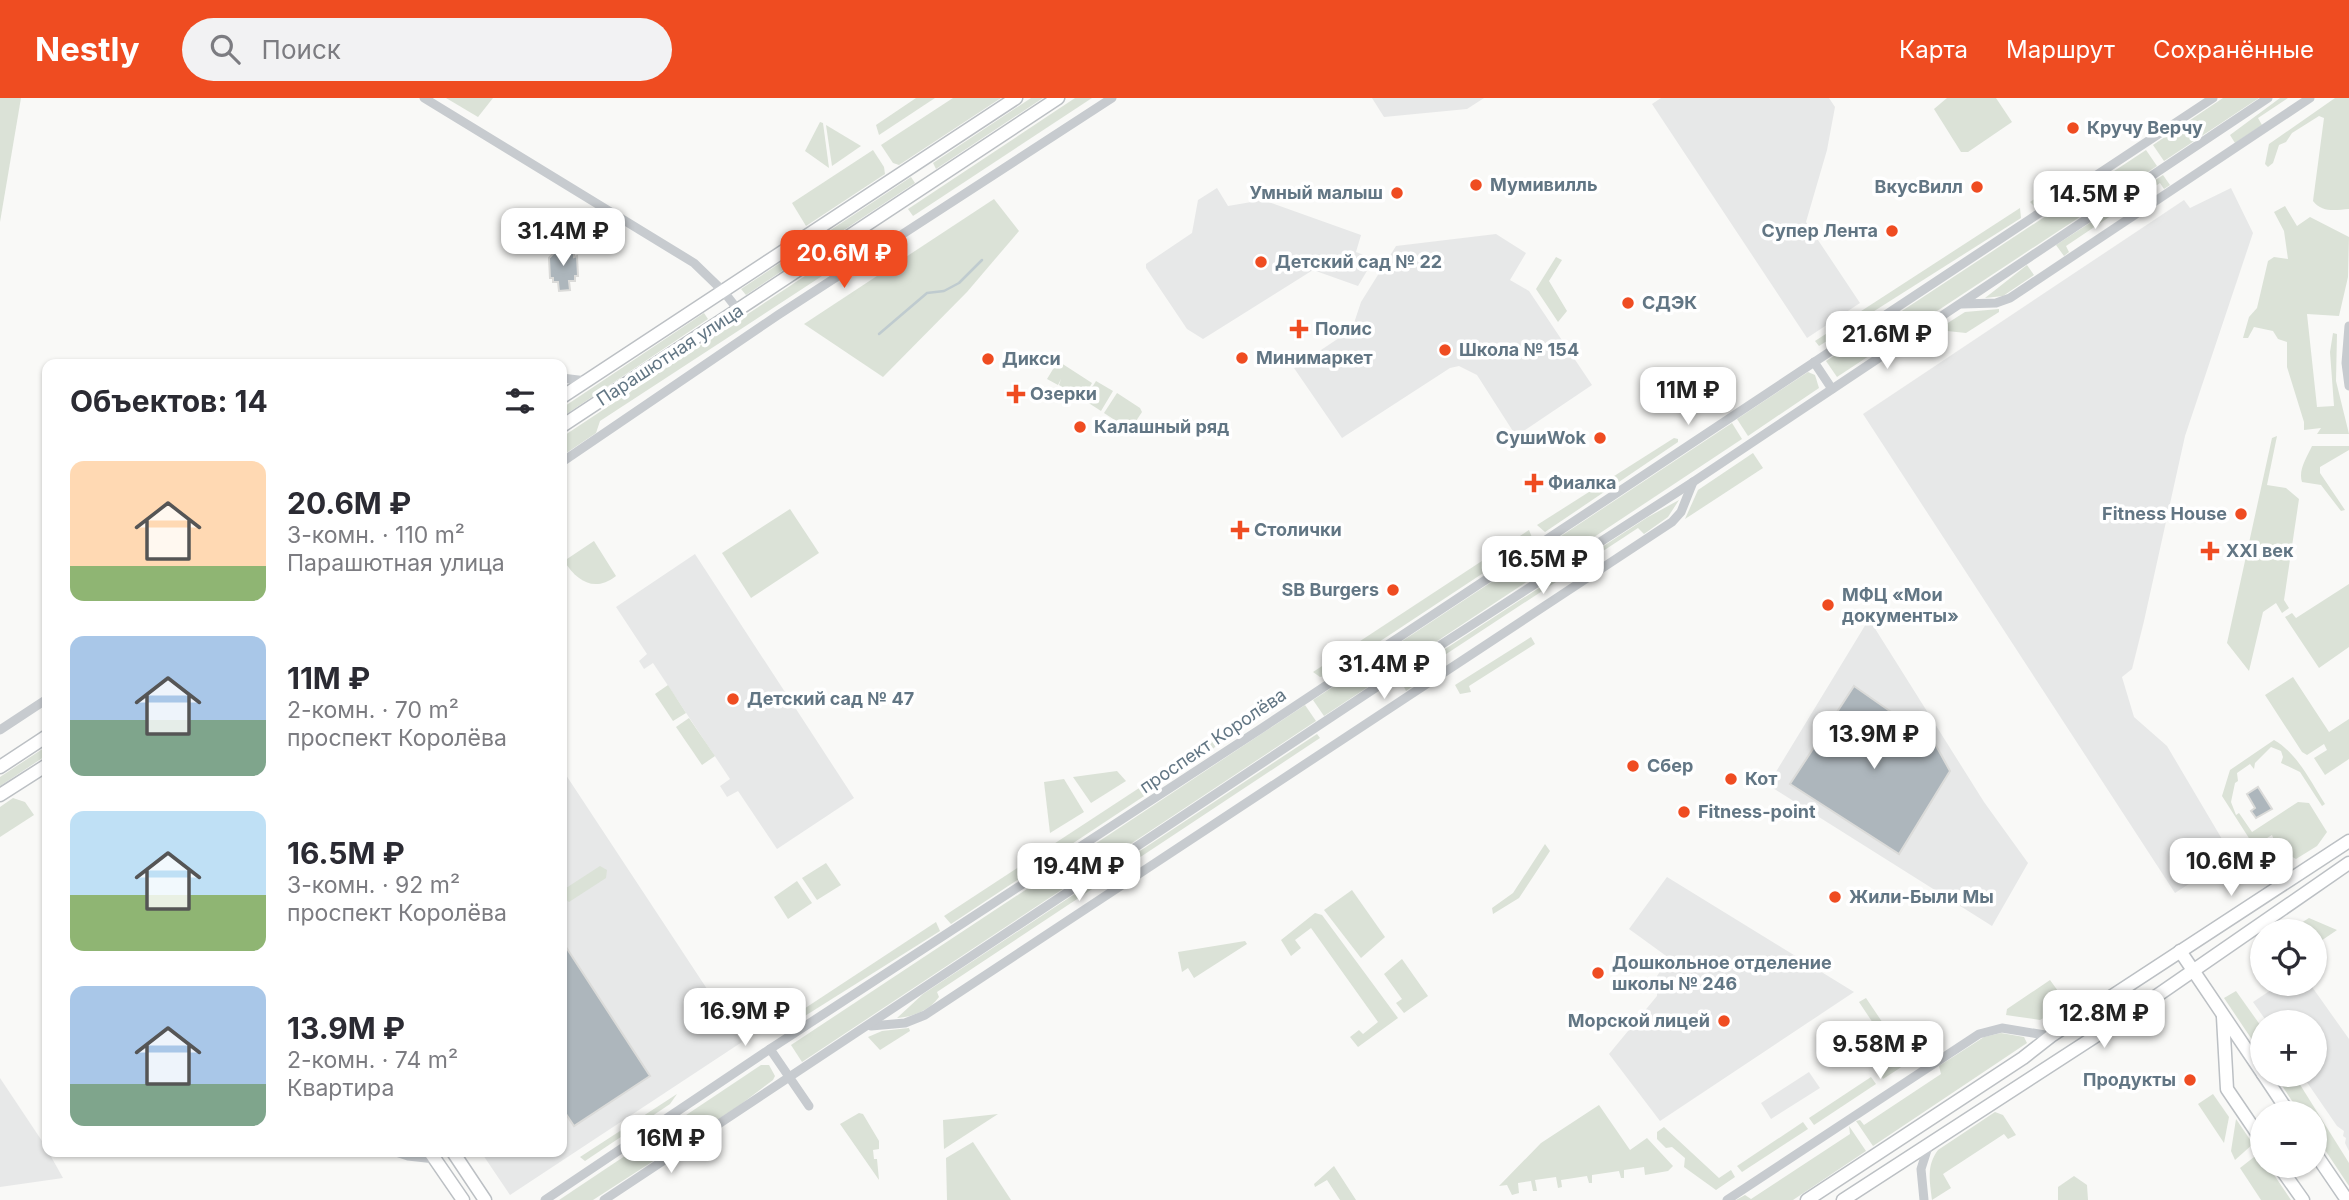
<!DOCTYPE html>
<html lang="ru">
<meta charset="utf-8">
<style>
:root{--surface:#fff;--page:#f2f2f3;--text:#2b2b33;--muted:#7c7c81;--accent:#ef4c21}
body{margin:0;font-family:Inter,sans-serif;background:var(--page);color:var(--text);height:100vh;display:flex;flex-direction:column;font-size:26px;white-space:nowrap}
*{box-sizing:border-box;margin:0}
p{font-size:23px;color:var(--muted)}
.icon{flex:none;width:38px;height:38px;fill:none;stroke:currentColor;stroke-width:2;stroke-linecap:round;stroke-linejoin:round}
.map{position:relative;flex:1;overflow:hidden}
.details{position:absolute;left:42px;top:261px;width:525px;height:798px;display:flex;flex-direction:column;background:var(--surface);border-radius:14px;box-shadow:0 2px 5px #0004}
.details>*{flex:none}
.fabs{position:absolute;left:2250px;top:821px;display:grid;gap:14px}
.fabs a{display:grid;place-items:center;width:77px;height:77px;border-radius:50%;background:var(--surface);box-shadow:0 2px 5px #0004;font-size:35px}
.price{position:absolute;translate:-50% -60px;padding:0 16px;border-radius:14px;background:#fff;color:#222;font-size:23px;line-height:46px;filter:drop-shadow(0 2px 4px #0008)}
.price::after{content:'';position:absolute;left:50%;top:42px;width:21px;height:16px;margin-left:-10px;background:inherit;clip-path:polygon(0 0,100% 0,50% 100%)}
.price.current{background:var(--accent);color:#fff}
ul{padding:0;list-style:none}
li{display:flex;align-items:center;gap:21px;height:175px;padding:0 28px}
li span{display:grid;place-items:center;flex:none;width:196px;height:140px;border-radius:14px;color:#555}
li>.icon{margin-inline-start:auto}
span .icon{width:84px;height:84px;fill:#fffc;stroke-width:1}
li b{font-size:30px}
h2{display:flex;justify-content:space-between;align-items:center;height:84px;padding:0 28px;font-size:30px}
header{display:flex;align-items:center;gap:42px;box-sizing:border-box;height:98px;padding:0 35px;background:var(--accent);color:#fff}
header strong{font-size:33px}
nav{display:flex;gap:38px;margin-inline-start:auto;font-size:24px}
.search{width:490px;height:63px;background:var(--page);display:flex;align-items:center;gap:18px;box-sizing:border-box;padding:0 24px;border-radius:38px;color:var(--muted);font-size:26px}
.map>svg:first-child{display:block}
</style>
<header>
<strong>Nestly</strong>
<div class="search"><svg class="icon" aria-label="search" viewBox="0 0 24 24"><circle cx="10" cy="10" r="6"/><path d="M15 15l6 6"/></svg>Поиск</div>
<nav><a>Карта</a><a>Маршрут</a><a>Сохранённые</a></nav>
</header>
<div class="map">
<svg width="2349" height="1102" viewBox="0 0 2349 1102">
<rect width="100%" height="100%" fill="#f9f9f7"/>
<g fill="#e7e8e8">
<polygon points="1372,0 1484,0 1467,11 1384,19"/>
<polygon points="1661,0 1829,0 1835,9 1827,52 1806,124 1860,205 1807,240 1652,6"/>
<polygon points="1217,90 1228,108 1263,102 1361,137 1356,154 1374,161 1358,188 1313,172 1203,241 1187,231 1146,170 1146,166 1192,135 1198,102"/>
<polygon points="2231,90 2253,135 2185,338 2144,523 2132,571 2122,579 2134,619 2167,648 2232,758 2175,795 1863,316 2184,102 2190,110"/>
<polygon points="1496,136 1526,155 1510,182 1529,193 1592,287 1516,338 1477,277 1459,268 1450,270 1342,340 1294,270 1345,236 1353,228 1361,204 1396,148"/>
<polygon points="695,456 854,700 777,751 738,693 727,699 720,688 730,681 653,565 644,571 639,563 647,556 616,509"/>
<polygon points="1869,521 1984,704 2028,765 1992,828 1768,687"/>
<polygon points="562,671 742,944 510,1097 481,1054 562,1054"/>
<polygon points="1667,779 1854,894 1660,1023 1609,956 1657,898 1657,878 1669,860 1629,831"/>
<polygon points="2280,886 2310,886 2349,941 2349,1053 2345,1045 2346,1040 2343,1038 2344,1033 2337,1028 2302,977 2315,976 2315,924 2267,924 2253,904"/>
<polygon points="1809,974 1820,990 1771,1021 1761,1005"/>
<polygon points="0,980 44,1046 63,1080 0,1089"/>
</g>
<g fill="#dbe2d7">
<polygon points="0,0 21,0 0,124"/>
<polygon points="446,0 493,0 478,19"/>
<polygon points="916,0 935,0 879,37 876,27"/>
<polygon points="953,0 1001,0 899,67 893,65 881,47"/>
<polygon points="1031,0 1043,0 936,71 933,65"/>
<polygon points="1075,0 1092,0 913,118 908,111"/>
<polygon points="1947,0 1996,0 2012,24 1968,54 1961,54 1934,11"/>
<polygon points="2223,0 2259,0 2164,63 2153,47"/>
<polygon points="2280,0 2288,0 2258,20 2262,27 2235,45 2230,37"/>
<path d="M2335,0h14v111c-13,1 -27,4 -36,-8l11,-83 -5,-2 -27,17 -6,9 -7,3 -6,18 -5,4 -3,-3 4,-20z"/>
<polygon points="820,24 823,25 829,70 805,53"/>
<polygon points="826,27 861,48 832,68"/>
<polygon points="873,52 884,69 885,76 806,128 792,105"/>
<polygon points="2146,52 2157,68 1837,279 1826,263"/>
<polygon points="2074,74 2077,79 2060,94 2036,110 2030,104"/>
<polygon points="2163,77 2170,87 2164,91 2160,85 2066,148 2069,154 2064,158 2056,147"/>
<polygon points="911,79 915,85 818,149 814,143"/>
<polygon points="994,101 1019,133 967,194 883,279 804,226"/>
<polygon points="2285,108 2297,128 2310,119 2349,139 2348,179 2339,218 2307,216 2317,309 2334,308 2330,254 2333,235 2337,236 2336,283 2349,336 2317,336 2321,330 2304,332 2304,324 2287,269 2287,244 2278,241 2273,233 2254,229 2248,240 2243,240 2249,219 2257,210 2268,163 2274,159 2288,161 2284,133 2274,114"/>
<polygon points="2020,110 2021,120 1819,248 1815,243"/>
<polygon points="807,147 812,153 746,197 741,191"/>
<polygon points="1556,159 1562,162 1549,183 1567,213 1558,224 1536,191"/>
<polygon points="2027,167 2034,177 2003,198 1985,200"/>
<polygon points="817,170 822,178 600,323 596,335 562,358 562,339"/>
<polygon points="1999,211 1999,214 1966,235 1947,233 1943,228 1965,214"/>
<polygon points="704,215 708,221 562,319 562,310"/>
<polygon points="1058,263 1092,285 1083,301 1059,287 1061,281 1058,287 1047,281"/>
<polygon points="1808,274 1815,277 1819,290 1748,338 1737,321"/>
<polygon points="1096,283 1113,293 1101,313 1084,302"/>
<polygon points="1117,295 1140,310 1142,314 1130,332 1104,315"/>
<polygon points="1732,325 1742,341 1324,618 1313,602"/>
<polygon points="2277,338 2267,387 2286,390 2299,401 2284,502 2289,510 2282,515 2276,505 2263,514 2249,573 2227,545 2272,340"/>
<polygon points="1674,340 1678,341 1678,344 1545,434 1537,427"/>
<path d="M2312,348h37v4l-29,17v6l25,37 -4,1 -20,-26 -19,-3c-4,-12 5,-25 10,-36z"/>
<polygon points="1753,355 1763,370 1685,421 1698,392"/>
<polygon points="1679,402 1668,419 1644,436 1638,430 1425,570 1423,581 1406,593 1402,585 1422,566 1648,419"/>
<polygon points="790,411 819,455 751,500 722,455"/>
<polygon points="1529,432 1533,442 1329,577 1320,579 1313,574"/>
<path d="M594,443l22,35c-22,17 -39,5 -52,-15z"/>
<polygon points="2349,486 2349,549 2319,570 2285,519 2292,515 2296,520"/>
<polygon points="1531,539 1535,546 1469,588 1471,594 1460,596 1455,587"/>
<polygon points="2293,579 2329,634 2349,621 2349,661 2325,677 2314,660 2327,652 2324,646 2307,657 2302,654 2265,597"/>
<polygon points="668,587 686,615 673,623 655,596"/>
<polygon points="1305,607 1316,623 802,964 791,947"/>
<polygon points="689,620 715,658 702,667 676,629"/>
<polygon points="1223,635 1226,640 1203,659 951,826 944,818"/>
<path d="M1317,636l3,4 -383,254 2,5c-9,13 -26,20 -42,21l26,-24z"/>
<path d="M2274,642c23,13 37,42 51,64l-3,2 -22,-34 -19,-9 2,-6 -2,-6 -10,-4 -16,16 -1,6 -4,-5 -13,9 1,8 -3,2 -4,19 5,13 3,-2 13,19 46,-30 11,1 18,29 -10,14 -21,13 -19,-11 -5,-13 -18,11 -32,-50 8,-26z"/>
<polygon points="47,648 47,657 0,688 0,679"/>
<polygon points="1117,673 1126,683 1091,705 1073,679"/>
<polygon points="1064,681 1084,714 1050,735 1044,684"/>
<polygon points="13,700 25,704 34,717 0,739 0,709"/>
<polygon points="1545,746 1550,753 1519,800 1493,816 1492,810 1513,795"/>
<polygon points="826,765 841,787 817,802 802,780"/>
<polygon points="600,768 607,772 606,780 569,804 563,799 563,792"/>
<polygon points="797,783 812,805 788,821 774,799"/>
<polygon points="1352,792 1385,839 1361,860 1324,812"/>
<polygon points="1315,815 1322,817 1398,920 1358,949 1350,939 1359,932 1363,936 1378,924 1311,830 1295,842 1301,850 1291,858 1281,842"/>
<polygon points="2309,820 2337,832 2315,847 2315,833 2300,833 2296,828"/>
<polygon points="936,824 940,833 781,933 778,928"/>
<polygon points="1245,843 1247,846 1194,880 1188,870 1182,874 1178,854"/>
<polygon points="1402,861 1428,898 1404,915 1396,905 1402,901 1384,876"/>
<polygon points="2050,882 2058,893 2055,896 2063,909 2040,922 2006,917 2007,911"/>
<polygon points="2236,893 2263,931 2263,958 2224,900"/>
<polygon points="1866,900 1909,964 1883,981 1878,974 1897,961 1859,904"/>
<polygon points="909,930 910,933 880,952 868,939 882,933"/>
<polygon points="2001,935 2024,939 2027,945 1873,1048 1856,1023 1860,1022 1864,1027 1941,976 1939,968 1984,939"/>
<polygon points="761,967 769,967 775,978 773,982 740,1007 593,1102 559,1102"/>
<polygon points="2275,977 2294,977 2349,1065 2349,1088 2315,1037 2315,1015 2300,1015"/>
<polygon points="1871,979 1876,986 1814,1027 1809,1020"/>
<polygon points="677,996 670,1006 585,1063 580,1059"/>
<polygon points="2213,996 2229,1019 2224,1045 2198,1006"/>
<polygon points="1599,1007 1630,1052 1647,1040 1673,1068 1668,1073 1645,1077 1644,1069 1624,1072 1624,1080 1621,1080 1619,1073 1592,1077 1592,1085 1589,1085 1587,1078 1561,1082 1562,1089 1558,1090 1556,1079 1535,1082 1537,1093 1533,1093 1531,1083 1518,1085 1519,1095 1512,1097 1507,1087 1499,1088 1541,1045"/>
<path d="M1995,1014l8,3 13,20 -8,4 -4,-5 -61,40 8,14 -19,12c-2,-19 -6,-34 6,-50z"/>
<polygon points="859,1015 863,1016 879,1043 879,1051 873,1052 874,1061 877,1061 879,1082 840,1026"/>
<polygon points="998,1016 944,1051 943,1022"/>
<polygon points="2236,1021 2253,1046 2235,1062 2231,1053"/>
<polygon points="1803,1024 1808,1031 1742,1074 1737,1068"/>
<polygon points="1849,1028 1866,1053 1793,1102 1736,1102 1745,1097 1751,1101 1850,1036"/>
<polygon points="1664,1029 1719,1080 1731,1072 1735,1079 1716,1092 1684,1069 1685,1060 1672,1049 1666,1050 1657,1041 1657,1034"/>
<polygon points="973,1044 1011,1102 947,1102 946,1060"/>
<polygon points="2254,1059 2262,1059 2263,1068 2268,1068 2291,1102 2261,1102 2240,1070"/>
<polygon points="1334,1068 1356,1102 1340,1102 1327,1082 1315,1089 1314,1086"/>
<polygon points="2074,1078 2087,1087 2088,1102 2058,1102 2058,1089"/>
</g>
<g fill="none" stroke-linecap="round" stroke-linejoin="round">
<polyline stroke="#bfcbcf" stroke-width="2.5" points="879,236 927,195 944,193 959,185 982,162"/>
</g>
<g fill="#adb6bc" stroke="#dbdbd9" stroke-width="2">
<polygon points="561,148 574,154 574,159 577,158 578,178 575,178 575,183 569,183 570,192 559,193 558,184 553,184 553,180 550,180 549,160"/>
<polygon points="1854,588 1934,644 1950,673 1899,756 1790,686"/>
<polygon points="2258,689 2272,711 2256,720 2251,713 2255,710 2247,696"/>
<polygon points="562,843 650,978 574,1028 562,1010"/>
</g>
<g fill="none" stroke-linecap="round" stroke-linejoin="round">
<g stroke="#bcc0c4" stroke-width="15">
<g id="major">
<polyline points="562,299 1016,0"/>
<polyline points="562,328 1058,0"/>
<polyline points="0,669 47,638"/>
<polyline points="0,697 47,667"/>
<polyline points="2180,853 2263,976"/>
<polyline points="2223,919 2227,991 2263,1044"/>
<polyline points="2263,976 2289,1015"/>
<polyline points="430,1054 463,1102"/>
<polyline points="453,1054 485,1102"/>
<polyline points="2315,1055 2347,1102"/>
<polyline points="2279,1068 2303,1102"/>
<polyline points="1807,1102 2023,960 2051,938 2349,743"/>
<polyline points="1843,1102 2142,908 2349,765"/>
</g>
</g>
<g stroke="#c7cbcf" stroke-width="9">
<polyline points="424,0 694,165 724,194 738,212"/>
<polyline points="1962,206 1996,205 2010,200 2310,0"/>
<polyline points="2349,228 2346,265 2349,288"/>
<polyline points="1814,264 1832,291"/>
<polyline points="562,280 586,283"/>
<polyline points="562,364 778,217 1112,0"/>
<polyline points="0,632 47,601"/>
<polyline points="871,928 905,925 925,917 1672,424 1681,414 1693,384"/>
<polyline points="770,951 809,1008"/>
<polyline points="396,1054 408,1058 435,1061"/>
<polyline points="545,1102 770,951 1262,630 2213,0"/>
<polyline points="604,1102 1419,561 1693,384 2268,0"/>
<polyline points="1727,1102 1979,936 2002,930 2051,938"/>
<polyline points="1924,1102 1921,1071 1929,1046"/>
</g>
<use href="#major" stroke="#fff" stroke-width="12"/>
</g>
<g fill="#ef4c21" stroke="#fff" stroke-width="2.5">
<circle cx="2073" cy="30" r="7"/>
<circle cx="1476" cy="87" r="7"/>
<circle cx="1977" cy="89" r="7"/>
<circle cx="1397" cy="95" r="7"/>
<circle cx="1892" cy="133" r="7"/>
<circle cx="1261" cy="164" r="7"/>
<circle cx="1628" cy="205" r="7"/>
<path d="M1295.5 220.5h7v7h7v7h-7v7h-7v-7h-7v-7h7z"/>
<circle cx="1445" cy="252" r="7"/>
<circle cx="1242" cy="260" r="7"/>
<circle cx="988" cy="261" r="7"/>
<path d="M1012.5 285.5h7v7h7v7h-7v7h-7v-7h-7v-7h7z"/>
<circle cx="1080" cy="329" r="7"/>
<circle cx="1600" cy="340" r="7"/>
<path d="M1530.5 374.5h7v7h7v7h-7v7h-7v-7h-7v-7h7z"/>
<circle cx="2241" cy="416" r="7"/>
<path d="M1236.5 421.5h7v7h7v7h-7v7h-7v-7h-7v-7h7z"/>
<path d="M2206.5 442.5h7v7h7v7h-7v7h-7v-7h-7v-7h7z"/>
<circle cx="1393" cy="492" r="7"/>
<circle cx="1828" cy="507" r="7"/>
<circle cx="733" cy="601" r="7"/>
<circle cx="1633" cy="668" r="7"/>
<circle cx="1731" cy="681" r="7"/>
<circle cx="1684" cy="714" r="7"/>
<circle cx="1835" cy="799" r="7"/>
<circle cx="1598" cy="875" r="7"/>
<circle cx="1724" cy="923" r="7"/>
<circle cx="2190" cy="982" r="7"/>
</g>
<g text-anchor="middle" stroke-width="7" stroke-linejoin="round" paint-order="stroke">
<g font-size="18" font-weight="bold" fill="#627684" stroke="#fff" text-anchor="start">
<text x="2087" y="36">Кручу Верчу</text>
<text x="1490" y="93">Мумивилль</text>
<text x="1963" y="95" text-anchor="end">ВкусВилл</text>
<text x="1383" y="101" text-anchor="end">Умный малыш</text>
<text x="1878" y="139" text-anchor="end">Супер Лента</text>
<text x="1275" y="170">Детский сад № 22</text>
<text x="1642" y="211">СДЭК</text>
<text x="1315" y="237">Полис</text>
<text x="1459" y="258">Школа № 154</text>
<text x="1256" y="266">Минимаркет</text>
<text x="1002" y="267">Дикси</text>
<text x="1030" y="302">Озерки</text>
<text x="1094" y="335">Калашный ряд</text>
<text x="1586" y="346" text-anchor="end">СушиWok</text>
<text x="1548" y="391">Фиалка</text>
<text x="2227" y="422" text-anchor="end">Fitness House</text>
<text x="1254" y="438">Столички</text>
<text x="2226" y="459">XXI век</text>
<text x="1379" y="498" text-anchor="end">SB Burgers</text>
<text x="1842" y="503">МФЦ «Мои<tspan x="1842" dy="21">документы»</tspan></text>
<text x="747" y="607">Детский сад № 47</text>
<text x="1647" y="674">Сбер</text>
<text x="1745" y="687">Кот</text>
<text x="1698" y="720">Fitness-point</text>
<text x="1849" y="805">Жили-Были Мы</text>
<text x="1612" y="871">Дошкольное отделение<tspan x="1612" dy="21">школы № 246</tspan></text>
<text x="1710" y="929" text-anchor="end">Морской лицей</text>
<text x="2176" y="988" text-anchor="end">Продукты</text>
</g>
<g font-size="18" fill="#627684" stroke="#fff">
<text transform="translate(670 257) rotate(-33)" y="6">Парашютная улица</text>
<text transform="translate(1213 643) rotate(-34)" y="6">проспект Королёва</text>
</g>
</g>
</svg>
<div class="fabs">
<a><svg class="icon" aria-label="locate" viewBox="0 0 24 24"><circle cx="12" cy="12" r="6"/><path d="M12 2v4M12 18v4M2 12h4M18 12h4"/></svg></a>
<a>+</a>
<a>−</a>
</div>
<b class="price" style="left:2095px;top:133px">14.5M ₽</b>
<b class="price" style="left:563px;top:170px">31.4M ₽</b>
<b class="price current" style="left:844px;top:192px">20.6M ₽</b>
<b class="price" style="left:1887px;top:273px">21.6M ₽</b>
<b class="price" style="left:1688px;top:329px">11M ₽</b>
<b class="price" style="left:1543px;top:498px">16.5M ₽</b>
<b class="price" style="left:1384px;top:603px">31.4M ₽</b>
<b class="price" style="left:1874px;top:673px">13.9M ₽</b>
<b class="price" style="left:2231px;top:800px">10.6M ₽</b>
<b class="price" style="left:1079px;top:805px">19.4M ₽</b>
<b class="price" style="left:745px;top:950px">16.9M ₽</b>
<b class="price" style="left:2104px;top:952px">12.8M ₽</b>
<b class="price" style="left:1880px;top:983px">9.58M ₽</b>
<b class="price" style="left:671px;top:1077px">16M ₽</b>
<section class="details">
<h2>Объектов: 14<svg class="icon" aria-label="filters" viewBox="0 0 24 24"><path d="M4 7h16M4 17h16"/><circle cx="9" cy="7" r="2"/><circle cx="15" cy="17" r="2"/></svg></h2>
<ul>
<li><span style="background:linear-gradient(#ffd9b3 75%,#8fb573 0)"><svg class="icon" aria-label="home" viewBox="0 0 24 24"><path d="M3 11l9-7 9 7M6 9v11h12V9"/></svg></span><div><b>20.6M ₽</b><p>3-комн. · 110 m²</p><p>Парашютная улица</p></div></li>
<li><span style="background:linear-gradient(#a9c7e8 60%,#7fa58c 0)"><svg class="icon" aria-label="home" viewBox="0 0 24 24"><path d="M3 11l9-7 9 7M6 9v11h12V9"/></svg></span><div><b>11M ₽</b><p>2-комн. · 70 m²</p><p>проспект Королёва</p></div></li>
<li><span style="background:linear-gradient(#bfe0f5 60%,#8fb573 0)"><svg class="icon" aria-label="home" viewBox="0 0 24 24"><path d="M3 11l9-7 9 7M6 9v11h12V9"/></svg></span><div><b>16.5M ₽</b><p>3-комн. · 92 m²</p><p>проспект Королёва</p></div></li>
<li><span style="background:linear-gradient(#a9c7e8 70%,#7fa58c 0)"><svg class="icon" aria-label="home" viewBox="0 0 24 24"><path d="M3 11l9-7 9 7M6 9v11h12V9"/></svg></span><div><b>13.9M ₽</b><p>2-комн. · 74 m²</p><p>Квартира</p></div></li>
</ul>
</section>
</div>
